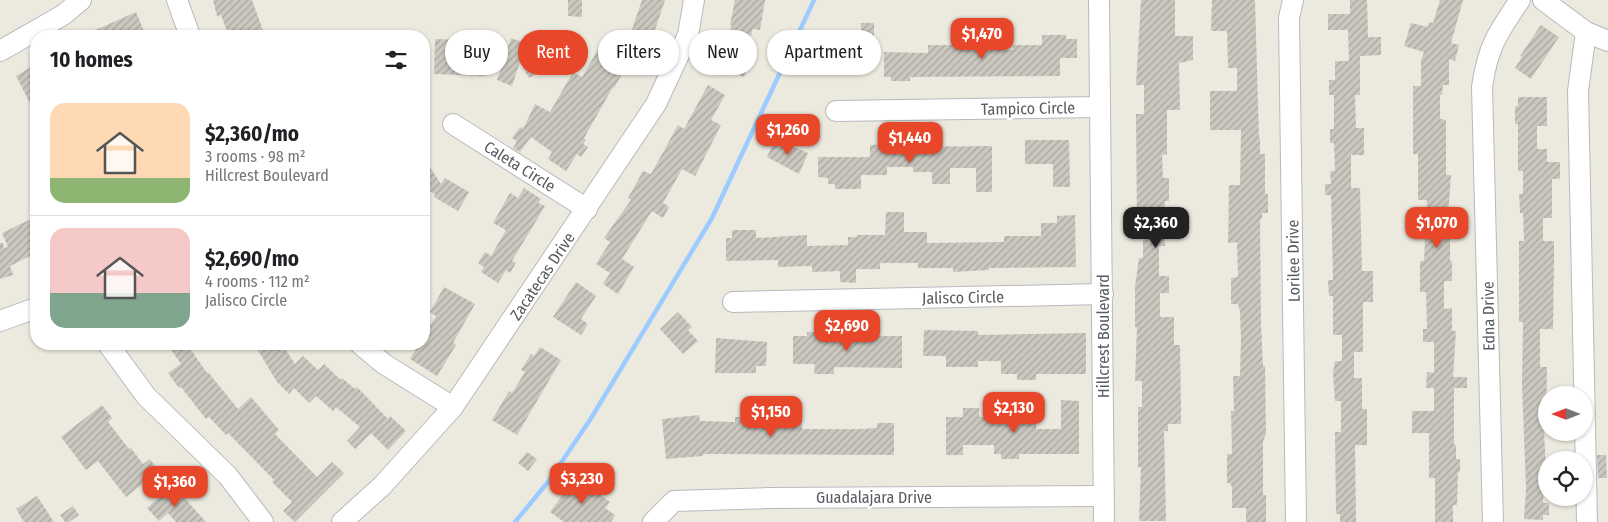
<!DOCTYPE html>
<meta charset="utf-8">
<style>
:root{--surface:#fff;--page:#f6f6f6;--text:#202124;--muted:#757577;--line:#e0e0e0;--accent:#e84729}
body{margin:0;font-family:"Fira Sans Condensed",sans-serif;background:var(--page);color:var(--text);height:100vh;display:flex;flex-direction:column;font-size:19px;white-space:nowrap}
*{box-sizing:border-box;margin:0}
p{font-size:16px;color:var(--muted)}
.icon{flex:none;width:28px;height:28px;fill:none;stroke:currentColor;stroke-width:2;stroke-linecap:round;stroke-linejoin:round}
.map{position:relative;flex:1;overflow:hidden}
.sheet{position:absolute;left:30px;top:30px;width:400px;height:320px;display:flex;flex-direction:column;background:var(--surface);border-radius:20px;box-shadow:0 1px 4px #0004}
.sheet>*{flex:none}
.guide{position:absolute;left:445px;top:30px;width:475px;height:45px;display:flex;gap:10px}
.needle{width:32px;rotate:270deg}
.buttons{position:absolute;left:1538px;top:386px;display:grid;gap:10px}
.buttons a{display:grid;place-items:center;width:55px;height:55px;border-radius:50%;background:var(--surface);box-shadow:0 1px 4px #0004;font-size:25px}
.price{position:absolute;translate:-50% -42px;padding:0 11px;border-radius:10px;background:var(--accent);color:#fff;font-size:16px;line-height:32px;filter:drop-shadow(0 1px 2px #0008)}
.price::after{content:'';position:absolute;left:50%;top:30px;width:15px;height:11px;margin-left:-8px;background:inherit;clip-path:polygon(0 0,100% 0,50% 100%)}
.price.selected{background:#222;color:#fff}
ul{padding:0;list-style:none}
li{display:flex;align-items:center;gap:15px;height:125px;padding:0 20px}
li+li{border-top:1px solid var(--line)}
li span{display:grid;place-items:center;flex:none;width:140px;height:100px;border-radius:15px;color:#555}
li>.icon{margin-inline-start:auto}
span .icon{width:60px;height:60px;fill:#fffc;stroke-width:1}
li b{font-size:21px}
h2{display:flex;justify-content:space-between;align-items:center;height:60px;padding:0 20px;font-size:21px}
.chip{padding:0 18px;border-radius:22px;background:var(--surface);box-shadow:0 1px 4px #0004;font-size:18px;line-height:45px}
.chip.selected{background:var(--accent);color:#fff}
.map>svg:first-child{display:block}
</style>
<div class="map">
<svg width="1608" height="522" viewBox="0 0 1608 522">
<defs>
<pattern id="building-hatch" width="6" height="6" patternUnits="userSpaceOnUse" patternTransform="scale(1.25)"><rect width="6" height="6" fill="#cbc8c0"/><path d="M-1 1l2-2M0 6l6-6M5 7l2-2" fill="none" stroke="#a8a59f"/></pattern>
</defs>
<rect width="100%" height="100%" fill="#eceadf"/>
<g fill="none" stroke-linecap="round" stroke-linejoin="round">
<polyline stroke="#9cccff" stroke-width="4.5" points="515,522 548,482 590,420 712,218 814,0"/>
</g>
<g fill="url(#building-hatch)">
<polygon points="213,0 252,0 265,36 229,36 221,15 217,16"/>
<polygon points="568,0 582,0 582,17 568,16"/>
<polygon points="642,0 665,0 653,36 648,34 640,57 630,73 625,69 614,88 613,87 584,138 586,140 583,144 588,147 581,157 577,154 566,171 548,159 552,152 531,137 520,152 513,148 517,141 512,138 520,127 523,129 535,104 550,112 573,72 582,77 600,46 605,49 610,41 625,50"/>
<polygon points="735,0 765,0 760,30 753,29 745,55 751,57 744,77 716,68 732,25 730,25"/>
<polygon points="1141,0 1175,0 1175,36 1193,36 1193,60 1179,63 1180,110 1167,110 1167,154 1162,155 1163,178 1169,178 1169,201 1165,201 1165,246 1159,246 1159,276 1169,276 1169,293 1160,293 1160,317 1174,317 1174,345 1180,345 1181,408 1181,424 1168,424 1168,431 1164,431 1166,521 1139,521 1141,467 1138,467 1138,407 1142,407 1142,381 1135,381 1137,327 1135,327 1135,286 1139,258 1143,258 1143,224 1137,224 1136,114 1144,114 1144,85 1136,85"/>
<polygon points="1212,0 1255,0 1259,138 1260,138 1260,154 1265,154 1265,194 1268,194 1268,213 1262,213 1262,219 1260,219 1261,323 1263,366 1265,366 1266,434 1263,441 1263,495 1266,495 1266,522 1246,522 1246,508 1232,508 1232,487 1230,483 1227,483 1227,454 1232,454 1231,411 1234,411 1233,376 1240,376 1241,340 1240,311 1238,304 1231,304 1231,278 1238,277 1237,242 1228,243 1229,185 1240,185 1241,130 1210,130 1210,91 1237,91 1237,68 1228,68 1227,31 1211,31"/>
<polygon points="1350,0 1367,0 1368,37 1381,37 1381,55 1360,56 1360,95 1355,95 1356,128 1364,128 1364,155 1351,155 1351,188 1360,188 1362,271 1373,271 1373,302 1363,302 1363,352 1354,352 1354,378 1362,378 1362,409 1367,409 1367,445 1355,445 1356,522 1340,522 1340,514 1336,514 1335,432 1341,432 1341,401 1335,401 1333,373 1335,361 1342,361 1342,335 1333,335 1333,296 1329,296 1328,280 1333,280 1331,195 1325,195 1325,184 1331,184 1330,171 1335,171 1334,143 1330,143 1330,129 1334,129 1334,95 1329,95 1329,80 1335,80 1335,61 1349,61 1348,30 1328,30 1328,14 1350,14"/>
<polygon points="1440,0 1463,0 1451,43 1459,45 1455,61 1449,59 1449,85 1443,85 1442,95 1440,95 1440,119 1446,120 1446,175 1451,175 1447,231 1450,231 1450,261 1452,261 1452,281 1444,281 1444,309 1452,308 1452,331 1456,331 1453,377 1467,377 1467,388 1454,388 1454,445 1456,445 1456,459 1460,459 1460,472 1458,472 1457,505 1453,505 1453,522 1435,522 1435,478 1429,478 1429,433 1412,433 1412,411 1434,411 1434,388 1426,388 1427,372 1434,373 1434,342 1423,342 1423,329 1427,329 1426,292 1420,292 1420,261 1424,261 1427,200 1418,200 1418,154 1413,154 1413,86 1421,86 1421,61 1424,52 1404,46 1411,23 1428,27 1429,22 1433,23"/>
<polygon points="136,12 146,36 82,36"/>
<polygon points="861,23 874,23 874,59 839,59 839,39 861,39"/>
<polygon points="1541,25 1559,37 1531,79 1515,68 1522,57 1520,56"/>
<polygon points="975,35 990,35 990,50 1013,50 1013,45 1042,45 1042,35 1066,35 1066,39 1077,39 1077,58 1060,58 1060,76 910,77 910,81 891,81 891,77 884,77 884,52 928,53 928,45 975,45"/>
<polygon points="511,38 536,47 533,54 542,70 529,78 520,62 512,86 497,80"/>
<polygon points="435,39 487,41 486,76 434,74"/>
<polygon points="36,64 36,115 16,76"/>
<polygon points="708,85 725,95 711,120 721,125 695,176 682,169 663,203 669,207 663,218 652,211 622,259 634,267 618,294 603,284 610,273 596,264 610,242 604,238 631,200 628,198 643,171 651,174 678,125 684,129"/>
<polygon points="1518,97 1547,97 1547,126 1537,126 1537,149 1547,149 1547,162 1560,162 1560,179 1552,179 1552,218 1543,218 1543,241 1554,241 1554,260 1553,329 1540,329 1540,367 1547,367 1546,429 1544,429 1546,475 1544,475 1543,503 1549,503 1549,515 1543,515 1543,520 1524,519 1526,489 1522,384 1523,322 1519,322 1519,241 1524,241 1523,213 1520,213 1519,194 1523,194 1523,171 1518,171 1518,124 1515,124 1515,106 1518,106"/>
<polygon points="775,139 808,153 799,174 767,157"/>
<polygon points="1025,140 1069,140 1070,187 1053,187 1053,164 1025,164"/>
<polygon points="890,144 890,147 992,146 992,192 976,192 976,168 950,168 950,184 932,184 932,172 913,172 913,167 887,167 887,175 861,175 861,189 835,189 835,184 828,184 828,178 818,177 818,157 870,157 870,145"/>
<polygon points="424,158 441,184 445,178 469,192 458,211 434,197 435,194 424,188"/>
<polygon points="524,188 541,199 538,203 545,206 512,261 516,263 510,273 506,270 498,283 481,272 484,267 478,263 485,252 491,256 506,230 493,223 510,193 518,198"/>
<polygon points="886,212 904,212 904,232 927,232 927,243 1004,242 1004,236 1041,236 1041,223 1057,223 1057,216 1075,215 1076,267 989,268 989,270 953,272 953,268 918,268 918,263 880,263 880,269 856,269 856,283 840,282 840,271 812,272 812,266 778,267 778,260 726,261 726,238 732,238 732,230 756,230 756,238 807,235 807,246 848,245 848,237 857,237 857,235 885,235"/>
<polygon points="31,219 36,230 36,253 10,266 13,275 0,279 0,243 3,243 4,248 8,247 2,233"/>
<polygon points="576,282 596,296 581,319 588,324 581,335 553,317"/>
<polygon points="444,287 475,304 453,343 456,345 437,376 410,359 419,344 424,344 424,336 436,316 430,312"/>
<polygon points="678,312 692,327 688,330 698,341 683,354 660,329"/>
<polygon points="924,330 978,331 978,335 1086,333 1086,374 1036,374 1036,380 1017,380 1017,374 1001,374 1001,361 978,361 978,367 946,367 946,356 923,356"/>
<polygon points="807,332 820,332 820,336 902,336 902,368 834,367 834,374 814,374 815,364 793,364 793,336 807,336"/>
<polygon points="716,338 767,342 766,366 756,366 756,373 715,373"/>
<polygon points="167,344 187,344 207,373 208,372 238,409 251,397 279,430 275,434 317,477 332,462 344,473 295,522 283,511 292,502 272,482 274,480 228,433 226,435 209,417 206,419 181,387 179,388 168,373 181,364"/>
<polygon points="254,344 282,344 295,364 303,356 318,370 324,364 341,380 342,378 355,389 357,387 388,419 390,416 406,431 388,450 371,433 355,449 347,441 360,427 336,407 333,411 316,396 309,403 294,388 289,394 277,382"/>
<polygon points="540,347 561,360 517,435 492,420 509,391 512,393 525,372 521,370 531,354 534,356"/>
<polygon points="1061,400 1079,401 1079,454 1019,454 1019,459 1001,459 1001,454 994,454 994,445 963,445 963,455 946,455 946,417 963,417 963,408 979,408 979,417 990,417 990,419 1036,419 1036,429 1061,429"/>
<polygon points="102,405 112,418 108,422 129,449 131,448 143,464 150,459 159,471 126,497 98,461 86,470 61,437"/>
<polygon points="699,415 700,421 735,422 735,417 802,417 802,429 861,429 877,428 877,423 894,423 894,455 703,454 703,456 666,459 662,419"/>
<polygon points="527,452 537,459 528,471 518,463"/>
<polygon points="1597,455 1606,455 1607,478 1598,478"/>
<polygon points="576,477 610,502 605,508 615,515 611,522 564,522 550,512"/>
<polygon points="173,485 206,522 176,522 168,513 159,521 147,508"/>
<polygon points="37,496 54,522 24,522 16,509"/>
<polygon points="73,506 79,515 69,522 65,522 60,515"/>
</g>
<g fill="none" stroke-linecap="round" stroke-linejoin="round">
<g stroke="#b7b9be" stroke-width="22">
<g id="minor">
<polyline points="177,0 190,36"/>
<polyline points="1099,0 1104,522"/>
<polyline points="1293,0 1289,18 1296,522"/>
<polyline points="1543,0 1586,32 1608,41"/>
<polyline points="1586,32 1578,91 1587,522"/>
<polyline points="0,51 63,15 81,0"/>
<polyline points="836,111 1099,107"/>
<polyline points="453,124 587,209"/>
<polyline points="733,302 1103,294"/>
<polyline points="0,321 36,308"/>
<polyline points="108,344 146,396 228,476 263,522"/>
<polyline points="360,344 384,364 453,407"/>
<polyline points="342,522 382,486 453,407 656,104 688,35 694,0"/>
<polyline points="653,522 674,501 769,498 1103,496"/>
<path d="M1493,522l-11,-435c6,-41 15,-53 38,-87"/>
</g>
</g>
<use href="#minor" stroke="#fff" stroke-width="20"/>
</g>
<g text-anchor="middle" stroke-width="5" stroke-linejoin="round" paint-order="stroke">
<g font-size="16" fill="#585b60" stroke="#fff">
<text transform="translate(1028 108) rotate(-1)" y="6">Tampico Circle</text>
<text transform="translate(520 166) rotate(32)" y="6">Caleta Circle</text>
<text transform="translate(1293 261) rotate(-91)" y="6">Lorilee Drive</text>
<text transform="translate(542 276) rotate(-56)" y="6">Zacatecas Drive</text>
<text transform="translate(963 297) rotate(-1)" y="6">Jalisco Circle</text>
<text transform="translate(1488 316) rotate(-91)" y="6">Edna Drive</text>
<text transform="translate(1103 336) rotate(-90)" y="6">Hillcrest Boulevard</text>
<text x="874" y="503">Guadalajara Drive</text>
</g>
</g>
</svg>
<div class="buttons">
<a><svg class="needle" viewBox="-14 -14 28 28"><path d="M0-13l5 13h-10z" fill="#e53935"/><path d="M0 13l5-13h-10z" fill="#757577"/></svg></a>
<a><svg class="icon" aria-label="locate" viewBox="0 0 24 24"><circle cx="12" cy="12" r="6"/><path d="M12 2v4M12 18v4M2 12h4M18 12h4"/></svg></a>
</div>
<b class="price" style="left:982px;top:60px">$1,470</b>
<b class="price" style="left:788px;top:156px">$1,260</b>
<b class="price" style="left:910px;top:164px">$1,440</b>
<b class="price selected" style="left:1156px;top:249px">$2,360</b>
<b class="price" style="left:1437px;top:249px">$1,070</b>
<b class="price" style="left:847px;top:352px">$2,690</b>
<b class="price" style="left:1014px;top:434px">$2,130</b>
<b class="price" style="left:771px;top:438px">$1,150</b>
<b class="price" style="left:582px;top:505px">$3,230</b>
<b class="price" style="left:175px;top:508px">$1,360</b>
<div class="guide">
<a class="chip">Buy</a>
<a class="chip selected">Rent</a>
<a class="chip">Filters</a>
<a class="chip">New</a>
<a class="chip">Apartment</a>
</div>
<section class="sheet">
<h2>10 homes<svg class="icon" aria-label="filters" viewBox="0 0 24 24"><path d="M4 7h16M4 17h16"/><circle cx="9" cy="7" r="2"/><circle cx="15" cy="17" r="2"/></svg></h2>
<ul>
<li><span style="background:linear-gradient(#ffd9b3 75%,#8fb573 0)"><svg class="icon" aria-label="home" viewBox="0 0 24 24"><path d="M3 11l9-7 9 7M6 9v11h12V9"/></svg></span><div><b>$2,360/mo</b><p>3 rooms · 98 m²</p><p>Hillcrest Boulevard</p></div></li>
<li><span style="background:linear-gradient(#f6c9c9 65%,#7fa58c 0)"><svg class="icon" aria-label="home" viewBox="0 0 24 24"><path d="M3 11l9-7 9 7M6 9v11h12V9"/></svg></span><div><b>$2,690/mo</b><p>4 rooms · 112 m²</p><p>Jalisco Circle</p></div></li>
</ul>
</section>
</div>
